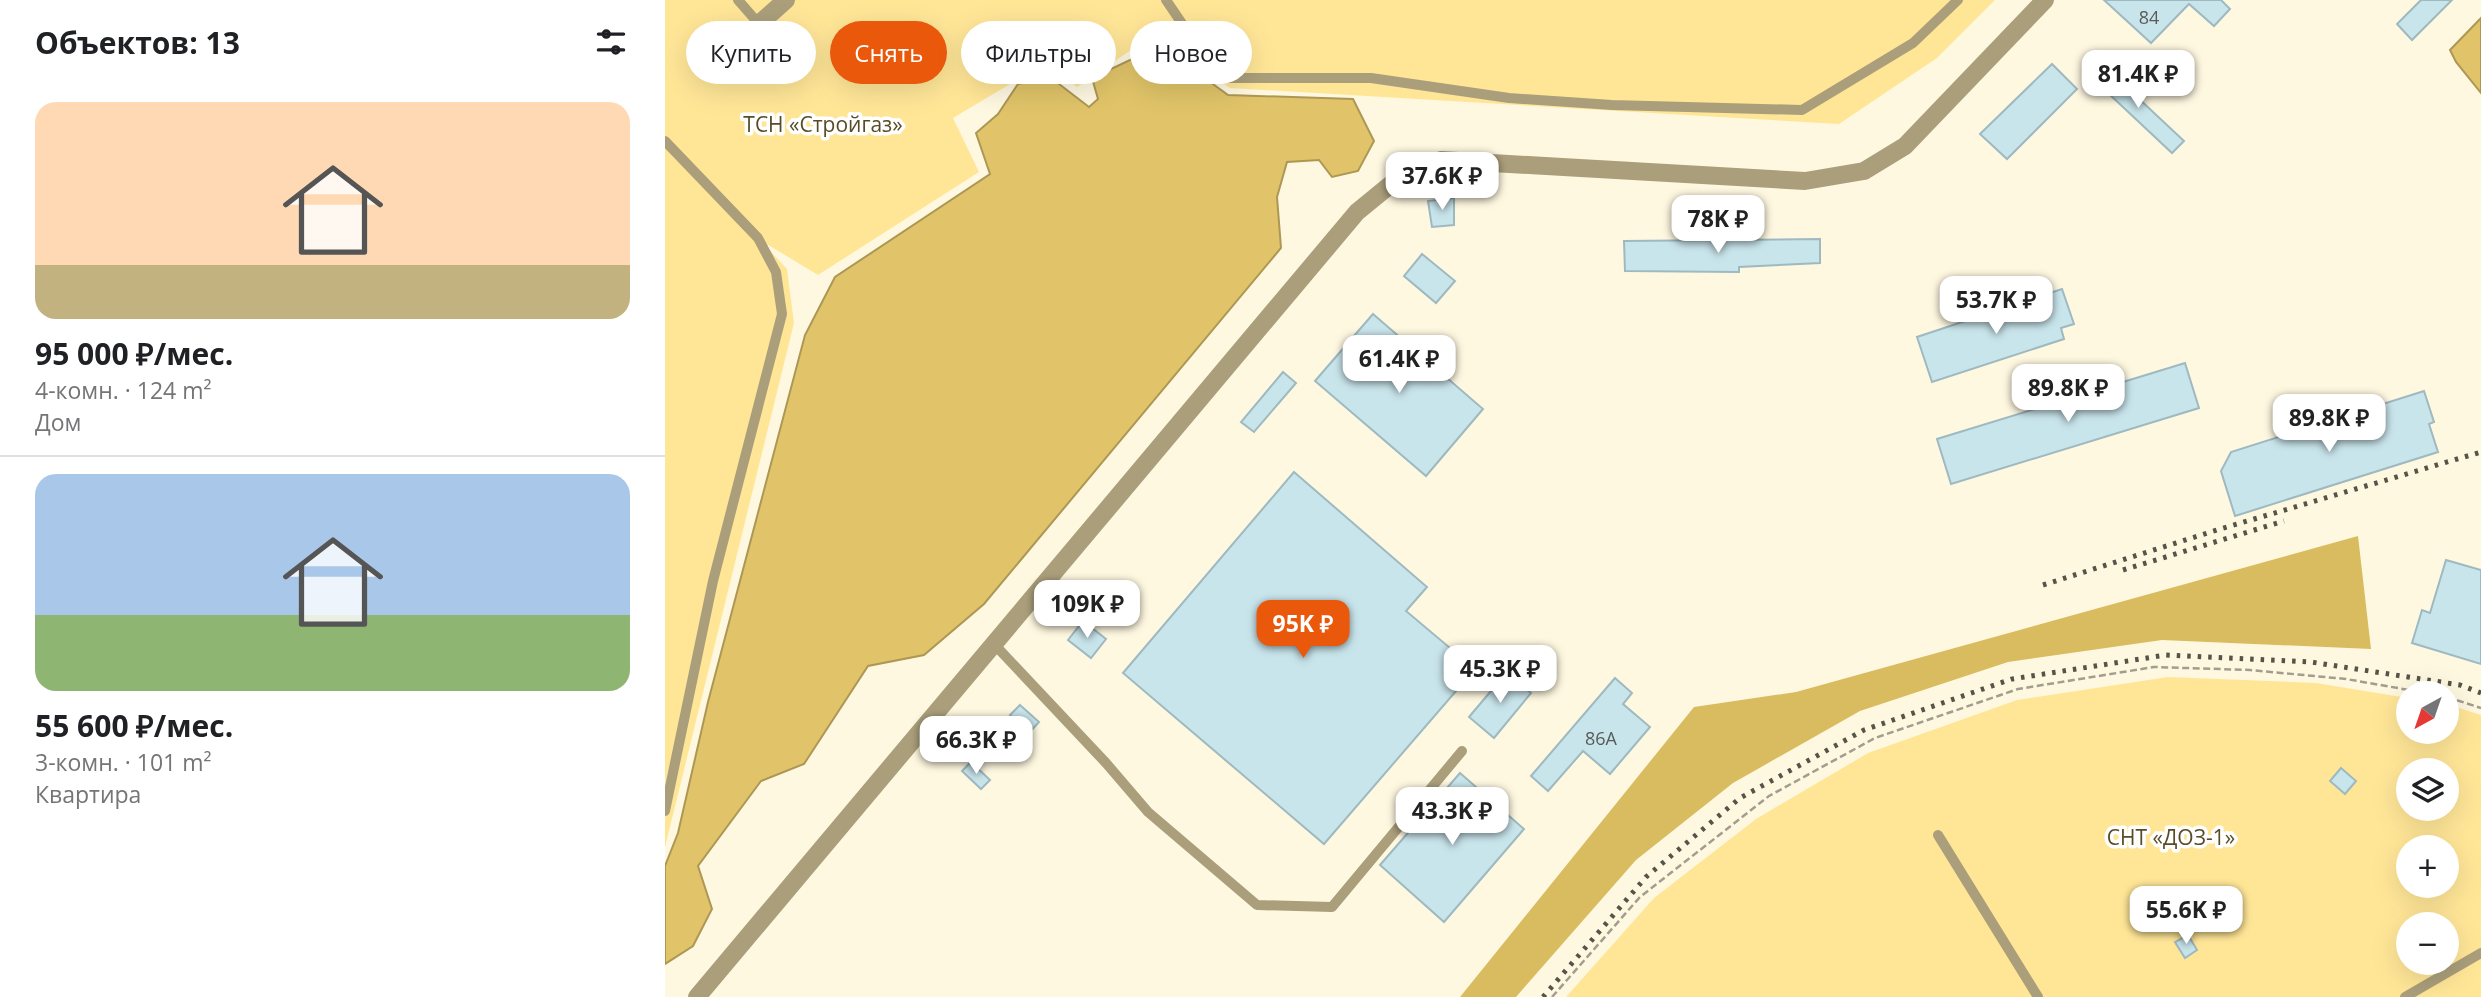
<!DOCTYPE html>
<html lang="ru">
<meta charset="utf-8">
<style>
:root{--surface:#fff;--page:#f2f2f2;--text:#202124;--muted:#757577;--line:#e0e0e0;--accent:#ea580c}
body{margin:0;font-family:"Open Sans",sans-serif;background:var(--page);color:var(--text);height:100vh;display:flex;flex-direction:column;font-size:26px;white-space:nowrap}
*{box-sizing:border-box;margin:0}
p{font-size:23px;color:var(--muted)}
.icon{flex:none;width:38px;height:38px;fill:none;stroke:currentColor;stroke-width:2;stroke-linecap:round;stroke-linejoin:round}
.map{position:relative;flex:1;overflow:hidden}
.sheet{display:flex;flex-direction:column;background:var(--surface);width:665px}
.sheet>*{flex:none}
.hud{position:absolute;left:21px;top:21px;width:665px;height:63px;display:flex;gap:14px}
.needle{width:46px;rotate:220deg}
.buttons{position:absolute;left:1731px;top:681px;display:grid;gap:14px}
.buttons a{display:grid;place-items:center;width:63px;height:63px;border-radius:50%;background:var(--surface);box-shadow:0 7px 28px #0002;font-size:35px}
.price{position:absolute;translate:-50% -60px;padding:0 16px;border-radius:14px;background:#fff;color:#222;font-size:23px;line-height:46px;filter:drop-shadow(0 2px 4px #0008)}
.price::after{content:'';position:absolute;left:50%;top:42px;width:21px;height:16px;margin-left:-10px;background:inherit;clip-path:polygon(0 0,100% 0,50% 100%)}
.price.current{background:var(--accent);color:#fff}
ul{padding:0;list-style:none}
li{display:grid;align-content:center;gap:14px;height:371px;padding:0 35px}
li+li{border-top:2px solid var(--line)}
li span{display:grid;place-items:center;height:217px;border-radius:21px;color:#555}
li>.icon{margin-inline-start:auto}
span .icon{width:126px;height:126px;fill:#fffc;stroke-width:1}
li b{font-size:30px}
h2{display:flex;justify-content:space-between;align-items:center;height:84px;padding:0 35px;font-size:30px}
.tag{padding:0 24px;border-radius:32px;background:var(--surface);box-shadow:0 7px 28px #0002;font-size:24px;line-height:63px}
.tag.current{background:var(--accent);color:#fff}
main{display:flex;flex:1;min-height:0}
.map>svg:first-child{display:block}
</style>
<main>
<section class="sheet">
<h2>Объектов: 13<svg class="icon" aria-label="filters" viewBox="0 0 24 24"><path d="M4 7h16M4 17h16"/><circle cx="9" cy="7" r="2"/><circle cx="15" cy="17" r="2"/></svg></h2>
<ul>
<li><span style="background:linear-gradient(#ffd9b3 75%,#c2b280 0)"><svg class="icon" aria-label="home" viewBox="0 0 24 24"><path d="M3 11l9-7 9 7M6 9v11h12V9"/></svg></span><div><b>95 000 ₽/мес.</b><p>4-комн. · 124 m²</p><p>Дом</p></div></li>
<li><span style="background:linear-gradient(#a9c7e8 65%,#8fb573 0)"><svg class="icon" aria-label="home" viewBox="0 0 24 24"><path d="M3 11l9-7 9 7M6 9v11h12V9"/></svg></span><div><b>55 600 ₽/мес.</b><p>3-комн. · 101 m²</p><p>Квартира</p></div></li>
</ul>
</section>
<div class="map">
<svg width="1816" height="997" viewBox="0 0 1816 997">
<rect width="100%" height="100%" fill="#fff8e1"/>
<g fill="#ffe697" fill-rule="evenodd">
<polygon points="0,0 1330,0 1272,58 1174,124 565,88 509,50 466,50 412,87 380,63 288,118 314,172 153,275 95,240 122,269 129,323 0,847"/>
<path d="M1503,677l148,6 92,15v34h39v-28l34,11v282h-915l88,-99 102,-79 112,-66 149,-53zM1743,770h39v38h-39zM1743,847h39v39h-39zM1743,924h39v38h-39z"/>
</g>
<polygon fill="#d9bc60" points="1693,536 1706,649 1497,640 1343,662 1195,711 1068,783 971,860 851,997 795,997 1029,707 1131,692"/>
<g fill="#e1c469" stroke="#ac9755" stroke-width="2">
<polygon points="1816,18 1816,93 1791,62 1785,50"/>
<polygon points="467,59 515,60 563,95 688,99 709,141 693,171 667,177 654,160 622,162 612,197 616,248 319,604 259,655 203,666 139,764 96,781 33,866 47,909 28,946 0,964 0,866 13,833 43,702 140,335 170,277 325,174 311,133 333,114 353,84 385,77 424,107 433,99 427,78"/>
</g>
<g fill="#c9e5ec" stroke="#9eb9bf" stroke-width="2">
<polygon points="1439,0 1556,0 1565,9 1549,26 1524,4 1486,43"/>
<polygon points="1756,0 1787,0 1747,40 1732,24"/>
<polygon points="1387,64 1412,89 1342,159 1315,134"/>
<polygon points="1439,66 1519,141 1507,153 1428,79"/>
<polygon points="789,198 789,225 767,227 763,201"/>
<polygon points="1155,239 1155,263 1074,267 1074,272 960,271 959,241"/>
<polygon points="757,254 790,281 771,303 739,276"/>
<polygon points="1397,289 1409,324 1396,328 1399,339 1267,382 1252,337"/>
<polygon points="708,314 818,409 761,476 650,381"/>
<polygon points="1520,363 1534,408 1286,484 1272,439"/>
<polygon points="618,372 631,383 589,432 576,422"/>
<polygon points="1759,391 1769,422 1764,424 1773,452 1570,516 1556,471 1566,452"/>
<polygon points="629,472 762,587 741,611 810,669 659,844 458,673"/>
<polygon points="1781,560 1816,570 1816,664 1747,643 1757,610 1765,613"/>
<polygon points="418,621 441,639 426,658 403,640"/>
<polygon points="842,672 866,693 829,738 804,717"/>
<polygon points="950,678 967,693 958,704 985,727 945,774 918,751 883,791 866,776"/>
<polygon points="355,705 374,722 364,733 345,715"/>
<polygon points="306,762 325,780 316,789 297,771"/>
<polygon points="1676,768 1691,781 1680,794 1665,781"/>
<polygon points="795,773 859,829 779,922 715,865"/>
<polygon points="1523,935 1532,950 1520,958 1510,942"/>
</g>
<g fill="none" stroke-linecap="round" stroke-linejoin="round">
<g stroke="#a29d8d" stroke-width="2.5" stroke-dasharray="7 3.5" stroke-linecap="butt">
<polyline points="1782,697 1816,708"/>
<polyline points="887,997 975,897 1104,796 1210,738 1353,689 1489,667 1585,670 1681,679 1761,693"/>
</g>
<g stroke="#ab9f7b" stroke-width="10">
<polyline points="73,0 94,24"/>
<polyline points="501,0 554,78 706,78 844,98 947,105 1137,110 1248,43 1293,0"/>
<polyline points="0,141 93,238 111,272 117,314 48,581 0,811"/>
<polyline points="329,644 441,763 483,812 592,905 667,907 797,751"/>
<polyline points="1273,835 1373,997"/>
<polyline points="1740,997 1816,953"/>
</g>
<g stroke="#ab9f7b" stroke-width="18">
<polyline points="94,24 121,0"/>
<polyline points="32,997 692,212 736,176 776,160 1140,181 1199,171 1240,146 1380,0"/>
</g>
<g stroke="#565348" stroke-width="5" stroke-dasharray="3.5 7" stroke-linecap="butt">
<polyline points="1458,570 1619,521"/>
<polyline points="1378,585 1552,530 1816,452"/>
<polyline points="878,997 981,877 1075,798 1199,730 1347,679 1501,655 1646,662 1795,685 1816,693"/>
</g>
</g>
<g text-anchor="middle" stroke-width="7" stroke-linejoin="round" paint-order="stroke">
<g font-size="18" fill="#575c58">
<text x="1484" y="24">84</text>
<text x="936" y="745">86А</text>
</g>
<g font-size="21" fill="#594c25" stroke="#fff">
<text x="158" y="132">ТСН «Стройгаз»</text>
<text x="1506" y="845">СНТ «ДОЗ-1»</text>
</g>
</g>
</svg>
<div class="buttons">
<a><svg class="needle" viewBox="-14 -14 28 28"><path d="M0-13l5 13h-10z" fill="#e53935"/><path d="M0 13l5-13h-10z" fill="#757577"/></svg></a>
<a><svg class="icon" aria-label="layers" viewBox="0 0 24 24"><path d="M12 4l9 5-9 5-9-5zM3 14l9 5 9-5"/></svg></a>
<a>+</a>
<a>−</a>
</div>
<b class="price" style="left:1473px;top:110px">81.4K ₽</b>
<b class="price" style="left:777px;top:212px">37.6K ₽</b>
<b class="price" style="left:1053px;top:255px">78K ₽</b>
<b class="price" style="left:1331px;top:336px">53.7K ₽</b>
<b class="price" style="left:734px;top:395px">61.4K ₽</b>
<b class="price" style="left:1403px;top:424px">89.8K ₽</b>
<b class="price" style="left:1664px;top:454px">89.8K ₽</b>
<b class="price" style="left:422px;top:640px">109K ₽</b>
<b class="price current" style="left:638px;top:660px">95K ₽</b>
<b class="price" style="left:835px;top:705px">45.3K ₽</b>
<b class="price" style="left:311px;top:776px">66.3K ₽</b>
<b class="price" style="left:787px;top:847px">43.3K ₽</b>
<b class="price" style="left:1521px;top:946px">55.6K ₽</b>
<div class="hud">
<a class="tag">Купить</a>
<a class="tag current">Снять</a>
<a class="tag">Фильтры</a>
<a class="tag">Новое</a>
</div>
</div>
</main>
